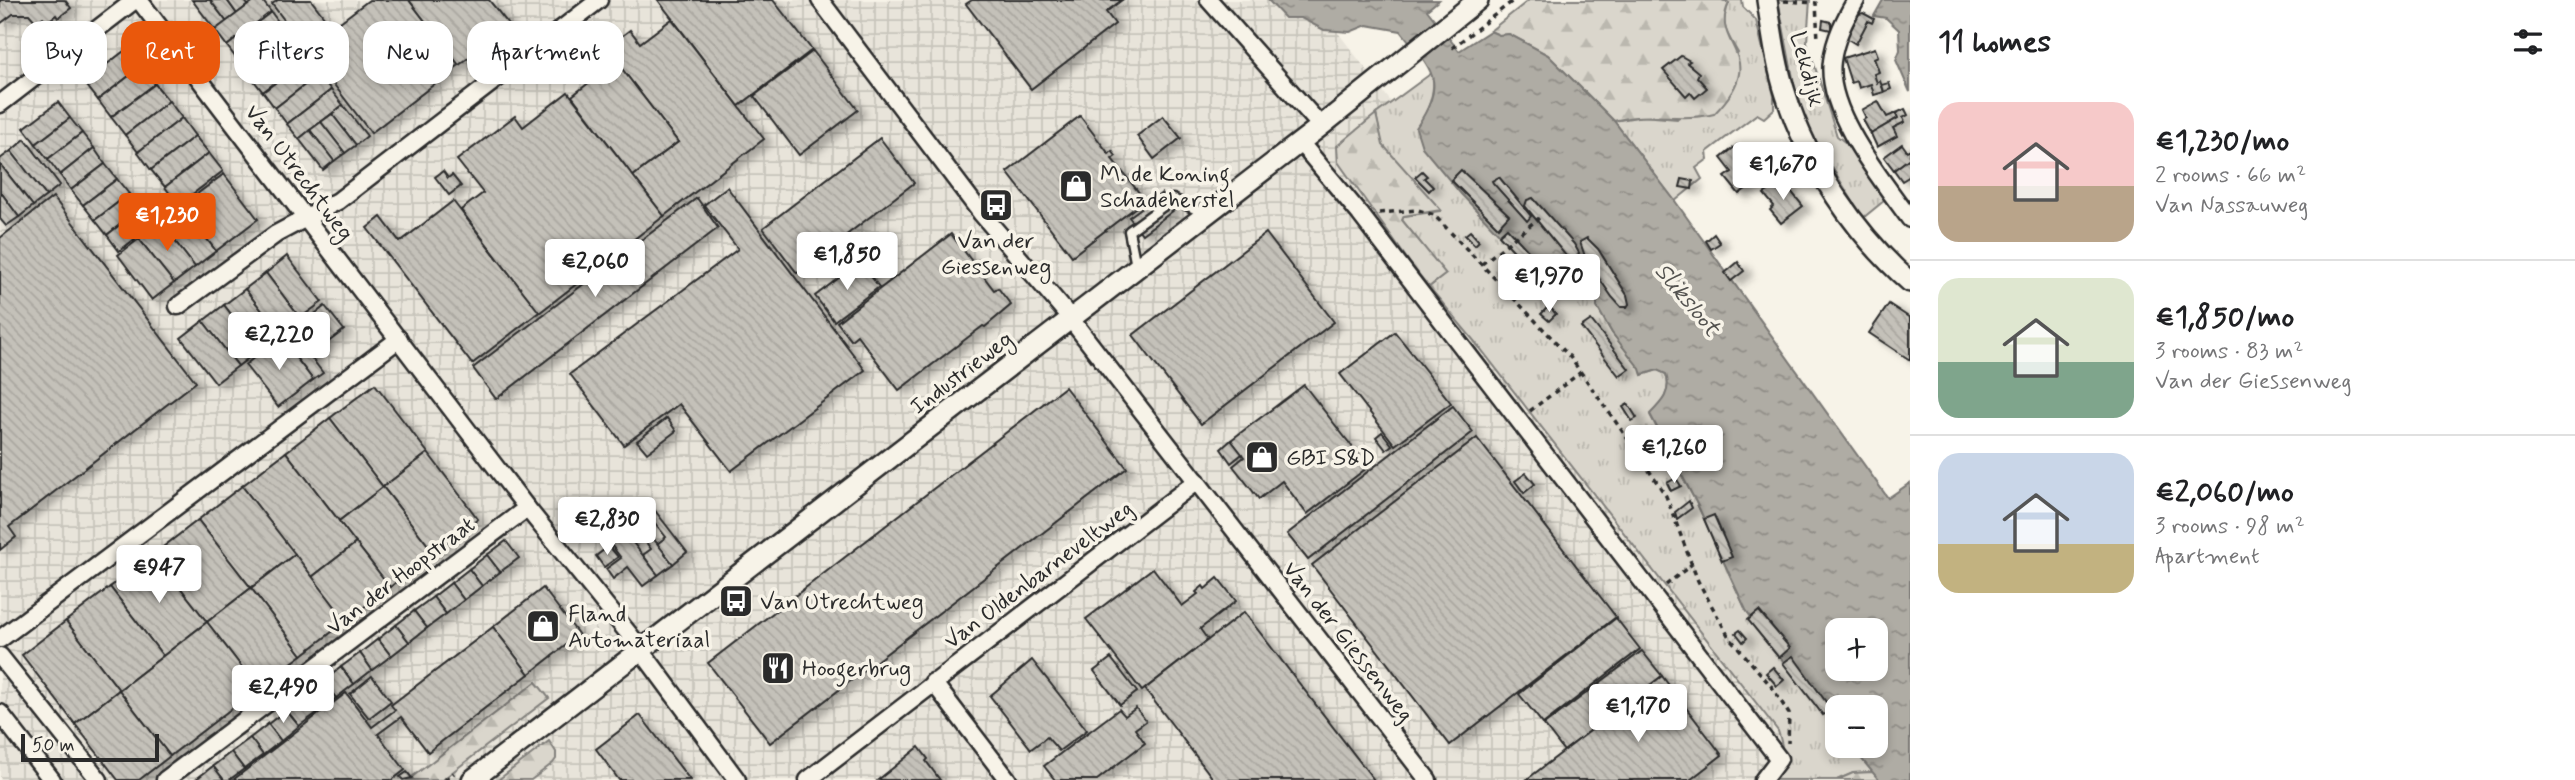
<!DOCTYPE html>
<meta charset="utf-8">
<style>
:root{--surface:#fff;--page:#f2f2f2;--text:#202124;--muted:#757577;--line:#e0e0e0;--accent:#ea580c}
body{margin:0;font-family:Mynerve,sans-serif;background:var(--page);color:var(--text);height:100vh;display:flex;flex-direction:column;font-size:26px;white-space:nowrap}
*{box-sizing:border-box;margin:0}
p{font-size:23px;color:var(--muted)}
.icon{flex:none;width:38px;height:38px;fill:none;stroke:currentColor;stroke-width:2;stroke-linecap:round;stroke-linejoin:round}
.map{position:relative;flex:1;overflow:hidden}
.details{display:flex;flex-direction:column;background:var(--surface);width:665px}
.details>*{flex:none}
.hud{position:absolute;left:21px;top:21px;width:665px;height:63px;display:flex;gap:14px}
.controls{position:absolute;left:1825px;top:618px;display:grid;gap:14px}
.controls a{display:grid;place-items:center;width:63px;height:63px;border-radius:14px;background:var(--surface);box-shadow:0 4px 10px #0003;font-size:35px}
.scale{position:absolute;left:21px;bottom:18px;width:138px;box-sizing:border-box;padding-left:7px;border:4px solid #2b2b2b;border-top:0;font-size:19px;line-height:24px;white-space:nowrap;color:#2b2b2b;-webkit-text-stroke:5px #f7f3e8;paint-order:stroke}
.price{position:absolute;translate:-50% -60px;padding:0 16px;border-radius:7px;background:#fff;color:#222;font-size:23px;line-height:46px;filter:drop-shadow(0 2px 4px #0008)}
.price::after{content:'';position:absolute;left:50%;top:42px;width:21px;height:16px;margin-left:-10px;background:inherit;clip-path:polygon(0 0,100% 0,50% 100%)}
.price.current{background:var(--accent);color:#fff}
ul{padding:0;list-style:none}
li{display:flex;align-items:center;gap:21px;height:175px;padding:0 28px}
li+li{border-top:2px solid var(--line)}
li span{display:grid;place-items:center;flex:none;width:196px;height:140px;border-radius:21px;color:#555}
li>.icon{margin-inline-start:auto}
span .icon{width:84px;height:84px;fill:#fffc;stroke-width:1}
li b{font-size:30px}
h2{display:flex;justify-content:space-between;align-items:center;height:84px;padding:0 28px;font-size:30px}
.tag{padding:0 24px;border-radius:21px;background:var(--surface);box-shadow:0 4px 10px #0003;font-size:24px;line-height:63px}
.tag.current{background:var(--accent);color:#fff}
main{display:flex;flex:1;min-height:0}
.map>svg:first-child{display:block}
</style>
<main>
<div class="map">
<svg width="1910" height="780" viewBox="0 0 1910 780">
<defs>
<pattern id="industrial-grid" width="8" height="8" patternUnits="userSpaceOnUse" patternTransform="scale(1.75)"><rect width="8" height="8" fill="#e8e4da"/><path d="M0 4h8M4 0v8" fill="none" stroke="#c7c4bb"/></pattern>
<pattern id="grass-tufts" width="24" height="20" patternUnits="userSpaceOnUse" patternTransform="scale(1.75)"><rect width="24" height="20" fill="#dad6cc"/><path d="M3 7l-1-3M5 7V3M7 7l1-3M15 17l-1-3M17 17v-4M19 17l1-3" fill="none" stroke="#bbb8af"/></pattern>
<pattern id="forest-firs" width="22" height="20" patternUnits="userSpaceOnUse" patternTransform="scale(1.75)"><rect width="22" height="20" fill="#dad6cc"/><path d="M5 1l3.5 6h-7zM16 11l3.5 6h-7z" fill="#bbb8af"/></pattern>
<pattern id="water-ripples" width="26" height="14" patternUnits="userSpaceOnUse" patternTransform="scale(1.75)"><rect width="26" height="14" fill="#afaca4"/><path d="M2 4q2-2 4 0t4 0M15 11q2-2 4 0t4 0" fill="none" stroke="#8f8c86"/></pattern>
<pattern id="building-back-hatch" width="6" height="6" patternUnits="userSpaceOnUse" patternTransform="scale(1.75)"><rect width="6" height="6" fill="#c4c1b9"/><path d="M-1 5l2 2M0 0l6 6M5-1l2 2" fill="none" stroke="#a9a69f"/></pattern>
<filter id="shadow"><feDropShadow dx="8" dy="4.5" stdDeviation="3.5" flood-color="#0004"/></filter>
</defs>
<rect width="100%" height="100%" fill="#f7f3e8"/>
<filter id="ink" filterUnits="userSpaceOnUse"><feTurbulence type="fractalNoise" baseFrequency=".0143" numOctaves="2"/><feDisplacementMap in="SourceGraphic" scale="14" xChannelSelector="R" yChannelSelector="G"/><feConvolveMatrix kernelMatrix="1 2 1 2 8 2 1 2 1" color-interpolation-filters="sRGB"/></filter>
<g filter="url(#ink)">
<polygon fill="url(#industrial-grid)" points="0,0 1313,0 1457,188 1838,707 1838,746 1873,746 1830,780 0,780"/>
<g fill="url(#grass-tufts)" stroke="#82807c" stroke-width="2">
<path d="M1722,0h20l1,7 13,13 18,76v13l-10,9 -7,-4 -50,38 1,7 -12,9 6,11 -27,22 -61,-80 29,-5 34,3 61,-66c-11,-20 -19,-28 -9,-50z"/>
<polygon points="1778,0 1810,0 1807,42 1837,136 1846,143 1885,200 1863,218 1814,138 1798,104"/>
<path d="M1433,72c2,23 -4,37 -16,56l147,169 26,-19 8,6 -1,23 15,26 29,36 1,6 16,-5 8,4c6,18 -4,29 -16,41l48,91 48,104 34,47 57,71 1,18h13l22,26 -20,1 -16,7h-65c15,-14 12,-31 6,-49l-298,-383 -51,-61 16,-13 -43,-54 2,-4 36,-5 -58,-66 -6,-31z"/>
</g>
<g fill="url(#forest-firs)" stroke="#82807c" stroke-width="2">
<path d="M1529,0h193l7,3c-21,43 44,51 -15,111 -33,8 -67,-3 -100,7l-66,-66 -39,-21 -10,1 -9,-4z"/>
<polygon points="1376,114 1383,145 1441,210 1404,216 1402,220 1446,274 1429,287 1410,263 1338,162 1337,146"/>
<polygon points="536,682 549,698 442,780 408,780"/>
<polygon points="549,741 556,752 556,759 553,763 531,780 498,780"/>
<polygon points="1873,772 1879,780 1837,780 1853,773"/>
</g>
<g fill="url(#water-ripples)" stroke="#7a7874" stroke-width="2" fill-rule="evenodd">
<path d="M1268,0h171l-12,10 32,41 31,-20 9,4 10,-1 39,21 66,66 61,80 213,297 22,-15v297h-31l-28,-34h25v-39h-38l-1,21 -57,-71 -34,-47 -48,-104 -48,-92c12,-12 22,-22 16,-40l-9,-4 -15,5 -2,-6 -28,-36 -15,-26v-23l-8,-5 -25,18 -13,-8 -90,-95 -39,-47 -6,-19c32,-48 16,-57 -15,-97l-34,-6 -17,7 -26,-2 -23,-12h-16zM1838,630h38v38h-38z"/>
<polygon points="1883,0 1910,0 1910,92 1896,60 1900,50 1899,30 1886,18 1874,16"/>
</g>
<g fill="url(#building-back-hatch)" stroke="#2b2b2b" stroke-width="2" filter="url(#shadow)">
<polygon points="0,0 65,0 71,8 58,18 56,15 47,22 43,17 36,22 29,14 13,14 0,24"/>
<polygon points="192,0 210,0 227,22 215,30"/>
<polygon points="210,0 227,0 237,14 227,22"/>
<polygon points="227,0 244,0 248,5 237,14"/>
<polygon points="255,0 262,0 271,12 227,46 215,30"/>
<polygon points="278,0 311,0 331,26 304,46 272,4"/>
<polygon points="369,0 409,0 459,65 371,133 306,48"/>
<polygon points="409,0 489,0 510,26 459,65"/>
<polygon points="658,0 773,0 812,50 739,106"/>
<polygon points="972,0 1122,0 1106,12 1115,24 1031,89 966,4"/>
<polygon points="271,12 283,28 239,62 227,46"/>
<polygon points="1863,13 1874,19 1872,23 1868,21 1856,44 1846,38 1859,14"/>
<polygon points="672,19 764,139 664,216 633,176 678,142 606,48 630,30 640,43"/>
<polygon points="1823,20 1831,22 1831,30 1822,28"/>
<polygon points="283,28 307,59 263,92 239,62"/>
<polygon points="128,48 142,66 98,100 84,82"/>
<polygon points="606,48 678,142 633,176 572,96 600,74 590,61"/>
<polygon points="1875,48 1878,56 1874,58 1879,72 1874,74 1877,83 1880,81 1884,92 1874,95 1871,84 1859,88 1857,81 1851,83 1843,58"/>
<polygon points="813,51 858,110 799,155 754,96"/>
<polygon points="1681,56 1690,61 1687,63 1699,73 1697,77 1707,88 1695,98 1690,92 1686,96 1663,70"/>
<polygon points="307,59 319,74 275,108 263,92"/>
<polygon points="142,66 155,84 111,117 98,100"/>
<polygon points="319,74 331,90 287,124 275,108"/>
<polygon points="1889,83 1891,89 1884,92 1882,85"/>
<polygon points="155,84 169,101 125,135 111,117"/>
<polygon points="331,90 343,105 299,139 287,124"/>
<polygon points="568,92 664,216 539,313 461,210 483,193 457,160 515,116 523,127"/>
<polygon points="169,101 182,118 138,152 125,135"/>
<polygon points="1878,101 1887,117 1896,113 1898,118 1871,134 1863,120 1866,118 1862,110"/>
<polygon points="58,102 70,118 36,144 24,128"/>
<polygon points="343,105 367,136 356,145 332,114"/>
<polygon points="1905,109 1908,115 1903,118 1905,122 1893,128 1897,136 1877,147 1871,134 1898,118 1896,113"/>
<polygon points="332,114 356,145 345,153 321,122"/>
<polygon points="1080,116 1109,154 1112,151 1116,156 1112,159 1145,200 1072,256 1007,172"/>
<polygon points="1163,116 1181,138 1154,159 1137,136"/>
<polygon points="70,118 82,133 48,159 36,144"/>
<polygon points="182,118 195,136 151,170 138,152"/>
<polygon points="321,122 345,153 334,161 310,130"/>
<polygon points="310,130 334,161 323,170 299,139"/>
<polygon points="82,133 94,148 60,175 48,159"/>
<polygon points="195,136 209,153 165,187 151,170"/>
<polygon points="880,138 914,183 797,273 763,228"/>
<polygon points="25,139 60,185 46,196 11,151"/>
<polygon points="1902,144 1907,151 1910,149 1910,158 1894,170 1884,157"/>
<polygon points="1737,145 1749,158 1755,154 1769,171 1739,194 1725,177 1732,172 1721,158"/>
<polygon points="94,148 105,164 71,190 60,175"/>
<polygon points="11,151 46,196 33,206 0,164 0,159"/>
<polygon points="209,153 223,171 178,205 165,187"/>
<polygon points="1910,158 1910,176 1902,181 1894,170"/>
<polygon points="0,164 33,206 19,217 0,191"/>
<polygon points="105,164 117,179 83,205 71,190"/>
<polygon points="1461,170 1509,215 1498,227 1451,180"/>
<polygon points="443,171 448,178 452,175 461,186 449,195 435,177"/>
<polygon points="1422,171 1427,176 1424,178 1433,187 1429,191 1415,177"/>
<polygon points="224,174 258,219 216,251 181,206"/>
<polygon points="1499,177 1531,216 1527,221 1493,183 1492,181"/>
<polygon points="117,179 129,194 95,220 83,205"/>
<polygon points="1682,179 1693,181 1692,189 1680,187"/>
<polygon points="1782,180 1803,206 1781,223 1770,210 1774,206 1764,194"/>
<polygon points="727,187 865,370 731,471 679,404 624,445 570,374 738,249 704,205"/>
<polygon points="0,191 19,217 6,226 0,219"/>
<polygon points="1162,193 1174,210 1142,234 1129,217"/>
<polygon points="129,194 140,209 107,235 95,220"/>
<polygon points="53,197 196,382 9,527 16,537 0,550 0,238"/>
<polygon points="697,198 718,228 496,399 473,368"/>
<polygon points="1533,198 1574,244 1579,253 1576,258 1573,259 1566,256 1525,206 1527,200"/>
<polygon points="453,201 539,312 472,364 367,228 381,217 400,242"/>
<polygon points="181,206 216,251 195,267 160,222"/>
<polygon points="140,209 153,225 119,251 107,235"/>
<polygon points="160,222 195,267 174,283 139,239"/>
<polygon points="1507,228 1543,267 1535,274 1499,235"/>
<polygon points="1470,231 1479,241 1475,245 1465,235"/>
<polygon points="1266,233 1334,322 1201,424 1133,335"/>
<polygon points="951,234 994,290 998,288 1011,305 985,327 983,326 971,335 899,390 857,335 851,340 837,322"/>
<polygon points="1714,234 1720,243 1711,249 1706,241"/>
<polygon points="1587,238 1598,249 1627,295 1629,304 1627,307 1621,307 1612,297 1586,259 1580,242"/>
<polygon points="139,239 174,283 152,300 118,255"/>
<polygon points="287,256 322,302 300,318 266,273"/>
<polygon points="860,262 879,287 834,321 815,296"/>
<polygon points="1738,262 1744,271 1731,281 1725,273"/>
<polygon points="266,273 300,318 280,334 245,289"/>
<polygon points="245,289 280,334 259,350 224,305"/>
<polygon points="1889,304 1910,318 1910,360 1869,333"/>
<polygon points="224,305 259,350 238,366 203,321"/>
<polygon points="325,306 344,330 310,356 323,373 313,380 280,337 290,330 292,332"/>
<polygon points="1549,306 1556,314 1549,321 1541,314"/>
<polygon points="1591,320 1629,369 1619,376 1581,327"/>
<polygon points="203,321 238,366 216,383 181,338"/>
<polygon points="1395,332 1451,403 1395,445 1340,374"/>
<polygon points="280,337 313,380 278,407 245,365"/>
<polygon points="375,384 428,453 383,487 330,418"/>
<polygon points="1304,385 1368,467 1307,514 1282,481 1259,499 1233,466 1244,457 1231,440"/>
<polygon points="1065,387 1127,468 770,743 708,663"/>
<polygon points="1628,404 1637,418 1632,421 1623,407"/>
<polygon points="1453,406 1473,432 1308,560 1287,534"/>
<polygon points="330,418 383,487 339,521 286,452"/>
<polygon points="667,418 676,431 647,453 637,441"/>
<polygon points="1382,432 1392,445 1386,450 1376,437"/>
<polygon points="1477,438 1616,617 1450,745 1312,565"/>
<polygon points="1231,440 1242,454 1231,463 1221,449"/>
<polygon points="286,452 356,543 312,577 242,486"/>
<polygon points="428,453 478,519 434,553 383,487"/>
<polygon points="1526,473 1535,484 1524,493 1515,481"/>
<polygon points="1676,478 1681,486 1671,491 1667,483"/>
<polygon points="242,486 295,554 251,588 198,520"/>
<polygon points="383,487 434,553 390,587 339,521"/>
<polygon points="1689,501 1692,508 1677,519 1675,512"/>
<polygon points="653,508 687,552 673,564 657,544 666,537 647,513"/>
<polygon points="647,513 651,519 643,525 639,520"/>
<polygon points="1714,515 1732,557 1722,561 1704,519"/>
<polygon points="198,520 251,588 207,622 154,554"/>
<polygon points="639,520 673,564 658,575 643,555 651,549 632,524"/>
<polygon points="632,524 637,530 628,536 624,531"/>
<polygon points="624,531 658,575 643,586 628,567 613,579 606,569 621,558 609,542"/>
<polygon points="506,541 519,558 500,572 487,555"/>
<polygon points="356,543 390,587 346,621 312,577"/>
<polygon points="609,546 618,557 604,567 596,556"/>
<polygon points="154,554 207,622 163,656 110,587"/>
<polygon points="295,554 346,621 302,655 251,588"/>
<polygon points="487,555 500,572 482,586 469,569"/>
<polygon points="1153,568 1182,606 1198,594 1196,592 1203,586 1205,589 1218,578 1236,601 1200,629 1208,640 1142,691 1086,619"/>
<polygon points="469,569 482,586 464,600 451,583"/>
<polygon points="451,583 464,600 446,614 433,597"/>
<polygon points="110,587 163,656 119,690 66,621"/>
<polygon points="251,588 302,655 258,688 207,622"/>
<polygon points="543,588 579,635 529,674 493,627"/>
<polygon points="433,597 446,614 427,628 414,611"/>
<polygon points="414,611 427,628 409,642 396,625"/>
<polygon points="1759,611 1790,648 1779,658 1748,620"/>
<polygon points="1244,612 1374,780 1214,780 1145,689"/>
<polygon points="1616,618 1640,649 1543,724 1519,694"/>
<polygon points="66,621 119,690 75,724 22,655"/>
<polygon points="207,622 258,688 170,756 119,690"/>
<polygon points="396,625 409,642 391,656 378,639"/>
<polygon points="493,627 529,674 428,752 401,717 378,734 405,770 392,780 233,780 346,693 372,727 395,710 391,705"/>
<polygon points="1740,630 1747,638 1743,642 1736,633"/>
<polygon points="378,639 391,656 372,670 360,653"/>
<polygon points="1642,651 1662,676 1564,751 1544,725"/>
<polygon points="360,653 372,670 354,684 341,667"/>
<polygon points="1793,656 1831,709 1823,715 1783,663"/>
<polygon points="1111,658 1137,692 1120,705 1094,671"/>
<polygon points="1032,660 1087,730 1059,751 1047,737 1031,749 990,696"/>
<polygon points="341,667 354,684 336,698 323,682"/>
<polygon points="1773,667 1784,680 1777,686 1766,673"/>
<polygon points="372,676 391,701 369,718 350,694"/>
<polygon points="1662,676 1722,755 1690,780 1526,780"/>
<polygon points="323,682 336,698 317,713 304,696"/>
<polygon points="119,690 170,756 139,780 118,780 75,724"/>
<polygon points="304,696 317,713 299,726 286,710"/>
<polygon points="1136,708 1146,721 1135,729 1145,743 1097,780 1055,780 1044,766 1119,709 1125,716"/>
<polygon points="286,710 299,726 281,741 268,724"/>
<polygon points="640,715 690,780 619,780 596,749"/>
<polygon points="268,724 281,741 263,755 250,738"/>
<polygon points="250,738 263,755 244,769 231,752"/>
<polygon points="919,747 928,759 926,761 940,780 878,780"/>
<polygon points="231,752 244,769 229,780 224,780 213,766"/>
<polygon points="213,766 224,780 195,780"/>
<polygon points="407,772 412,778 403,780 400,777"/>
</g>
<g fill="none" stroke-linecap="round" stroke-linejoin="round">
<g stroke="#2b2b2b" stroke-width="13">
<polyline id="service" points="1136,266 1129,231 1173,199 1204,213"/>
</g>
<g stroke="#2b2b2b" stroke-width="21">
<g id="minor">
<polyline points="139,0 527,508 629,634 737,780"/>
<polyline points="820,0 981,213 1063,309 1428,780"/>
<polyline points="1209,0 1321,126"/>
<path d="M1856,0c-11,19 -21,38 -24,61 -7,50 50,119 78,158"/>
<polyline points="0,104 135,0"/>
<polyline points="1300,142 1360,214 1779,759 1763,780"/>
<polyline points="178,306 276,234 338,201 599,0"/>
<polyline points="0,639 399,339"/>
<polyline points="0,656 99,780"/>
<polyline points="933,682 1008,780"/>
<polyline points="0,713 52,780"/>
<polyline points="165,780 527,508"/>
<polyline points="808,780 1197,481"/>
</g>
</g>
<g stroke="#2b2b2b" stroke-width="24">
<g id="tertiary">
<path d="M1767,0c5,32 9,65 19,95 21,68 71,141 124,187"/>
<polyline points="472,780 1321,126 1478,0"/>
</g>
</g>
<g stroke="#2b2b2b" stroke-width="3.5" stroke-dasharray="5 5" stroke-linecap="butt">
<polyline points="1784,1 1816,3 1818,40"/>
<polyline points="1452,48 1514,0"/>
<polyline points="1379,213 1418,210 1434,215 1570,357 1632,445 1666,496 1698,581 1729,637 1772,687 1789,714 1788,743"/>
<polyline points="1482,264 1539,218"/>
<polyline points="1530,411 1581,372"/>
<polyline points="1666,585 1692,564"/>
<polyline points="445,780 454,773"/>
</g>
<use href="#service" stroke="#f7f3e8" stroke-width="8"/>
<use href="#minor" stroke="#f7f3e8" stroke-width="16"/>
<use href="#tertiary" stroke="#f7f3e8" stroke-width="19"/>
</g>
</g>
<defs>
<g id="shop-square" transform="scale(1.75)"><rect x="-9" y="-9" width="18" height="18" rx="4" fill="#2b2b2b" stroke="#f7f3e8"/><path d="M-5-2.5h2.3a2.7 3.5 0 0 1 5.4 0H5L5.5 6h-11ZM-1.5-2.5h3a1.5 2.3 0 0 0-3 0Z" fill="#fff"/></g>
<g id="bus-square" transform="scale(1.75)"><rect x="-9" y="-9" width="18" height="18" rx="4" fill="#2b2b2b" stroke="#f7f3e8"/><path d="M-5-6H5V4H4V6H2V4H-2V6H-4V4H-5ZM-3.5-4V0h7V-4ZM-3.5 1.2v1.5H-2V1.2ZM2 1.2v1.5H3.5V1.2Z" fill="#fff"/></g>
<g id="restaurant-square" transform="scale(1.75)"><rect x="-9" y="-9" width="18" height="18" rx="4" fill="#2b2b2b" stroke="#f7f3e8"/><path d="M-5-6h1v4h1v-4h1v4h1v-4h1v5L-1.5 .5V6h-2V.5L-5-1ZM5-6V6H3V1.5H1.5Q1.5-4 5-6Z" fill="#fff"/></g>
</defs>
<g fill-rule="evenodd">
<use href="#shop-square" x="1076" y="186"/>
<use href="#bus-square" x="996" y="205"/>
<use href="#shop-square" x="1262" y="457"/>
<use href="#bus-square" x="736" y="601"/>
<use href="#shop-square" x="543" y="626"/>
<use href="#restaurant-square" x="778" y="668"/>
</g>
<g text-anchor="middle" stroke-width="7" stroke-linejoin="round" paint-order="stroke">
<g font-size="23" fill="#2b2b2b" stroke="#f7f3e8">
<text transform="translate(1808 69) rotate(75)" y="8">Lekdijk</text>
<text transform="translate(300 172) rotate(53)" y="8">Van Utrechtweg</text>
<text transform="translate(961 372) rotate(-37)" y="8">Industrieweg</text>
<text transform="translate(1038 574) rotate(-37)" y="8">Van Oldenbarneveltweg</text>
<text transform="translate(400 575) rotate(-37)" y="8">Van der Hoopstraat</text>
<text transform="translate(1349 641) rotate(52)" y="8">Van der Giessenweg</text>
</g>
<g font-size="23" fill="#2b2b2b" stroke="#f7f3e8" text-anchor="start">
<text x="1100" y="181">M. de Koning<tspan x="1100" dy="26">Schadeherstel</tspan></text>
<text x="996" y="248" text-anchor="middle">Van der<tspan x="996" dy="26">Giessenweg</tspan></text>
<text x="1286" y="465">GBI S&amp;D</text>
<text x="760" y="609">Van Utrechtweg</text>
<text x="568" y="621">Fland<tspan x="568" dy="26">Automateriaal</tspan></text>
<text x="802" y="676">Hoogerbrug</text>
</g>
<g font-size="24" font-style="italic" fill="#53524f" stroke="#f7f3e8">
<text transform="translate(1688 299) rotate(50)" y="8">Sliksloot</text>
</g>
</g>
</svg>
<div class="controls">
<a>+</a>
<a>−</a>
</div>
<div class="scale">50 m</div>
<b class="price" style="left:1783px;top:202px">€1,670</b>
<b class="price current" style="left:167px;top:253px">€1,230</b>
<b class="price" style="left:847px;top:292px">€1,850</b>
<b class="price" style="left:595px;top:299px">€2,060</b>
<b class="price" style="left:1549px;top:314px">€1,970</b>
<b class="price" style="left:279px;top:372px">€2,220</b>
<b class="price" style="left:1674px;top:485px">€1,260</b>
<b class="price" style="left:607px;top:557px">€2,830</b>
<b class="price" style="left:159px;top:605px">€947</b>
<b class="price" style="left:283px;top:725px">€2,490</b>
<b class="price" style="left:1638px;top:744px">€1,170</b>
<div class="hud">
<a class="tag">Buy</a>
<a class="tag current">Rent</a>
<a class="tag">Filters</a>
<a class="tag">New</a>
<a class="tag">Apartment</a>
</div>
</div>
<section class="details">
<h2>11 homes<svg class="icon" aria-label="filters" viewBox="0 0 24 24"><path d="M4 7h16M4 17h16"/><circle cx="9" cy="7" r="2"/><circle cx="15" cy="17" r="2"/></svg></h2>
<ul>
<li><span style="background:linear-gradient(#f6c9c9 60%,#b9a48a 0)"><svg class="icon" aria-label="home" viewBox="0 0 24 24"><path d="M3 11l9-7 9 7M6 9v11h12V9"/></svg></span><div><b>€1,230/mo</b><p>2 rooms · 66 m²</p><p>Van Nassauweg</p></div></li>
<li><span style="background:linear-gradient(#dfe7d0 60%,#7fa58c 0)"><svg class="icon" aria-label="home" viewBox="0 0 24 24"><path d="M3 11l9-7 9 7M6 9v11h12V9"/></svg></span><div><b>€1,850/mo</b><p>3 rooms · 83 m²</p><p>Van der Giessenweg</p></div></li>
<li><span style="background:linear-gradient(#c9d6e8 65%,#c2b280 0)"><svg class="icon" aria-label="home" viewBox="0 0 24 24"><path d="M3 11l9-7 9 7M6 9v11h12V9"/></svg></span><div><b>€2,060/mo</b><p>3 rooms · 98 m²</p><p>Apartment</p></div></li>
</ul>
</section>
</main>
